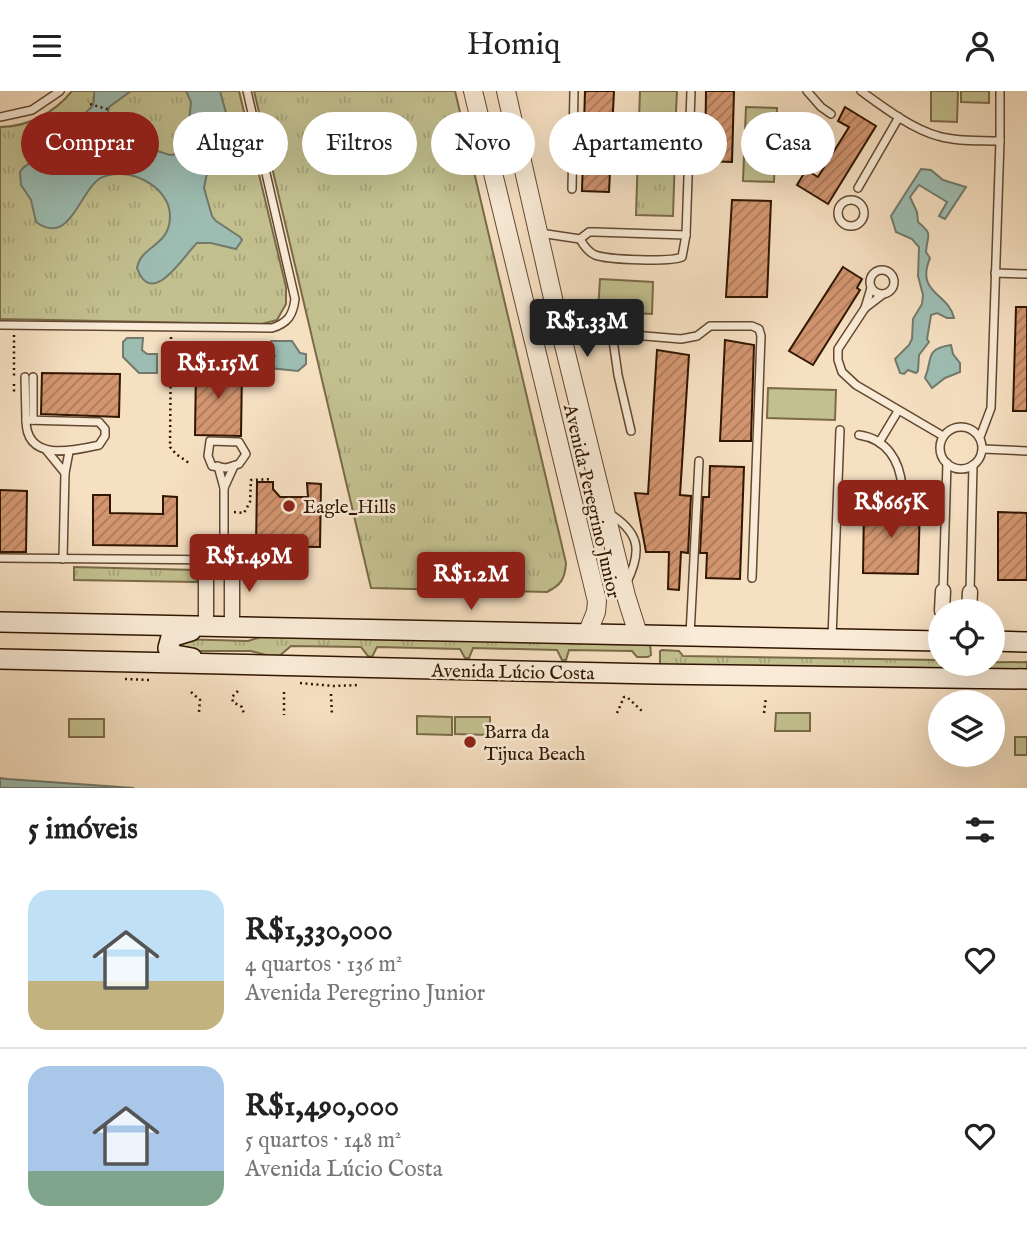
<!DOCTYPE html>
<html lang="pt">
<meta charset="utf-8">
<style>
:root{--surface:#fff;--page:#f6f6f6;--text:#222;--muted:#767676;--line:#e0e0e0;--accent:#8f2418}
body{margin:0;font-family:"IM FELL English",serif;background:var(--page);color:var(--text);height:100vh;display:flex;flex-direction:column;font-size:26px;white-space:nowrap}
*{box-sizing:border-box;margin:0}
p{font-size:23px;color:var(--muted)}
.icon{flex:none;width:38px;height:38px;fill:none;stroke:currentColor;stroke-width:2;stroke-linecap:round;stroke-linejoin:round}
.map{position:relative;height:697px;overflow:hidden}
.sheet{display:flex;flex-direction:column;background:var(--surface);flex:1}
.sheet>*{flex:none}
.guide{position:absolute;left:21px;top:21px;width:985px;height:63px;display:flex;gap:14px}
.tools{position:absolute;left:928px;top:508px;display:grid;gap:14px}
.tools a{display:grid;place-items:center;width:77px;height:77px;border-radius:50%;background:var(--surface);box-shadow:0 7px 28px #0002;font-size:35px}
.price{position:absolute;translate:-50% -60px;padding:0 16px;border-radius:7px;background:var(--accent);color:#fff;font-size:23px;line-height:46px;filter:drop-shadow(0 2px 4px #0008)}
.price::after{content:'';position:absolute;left:50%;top:42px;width:21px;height:16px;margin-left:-10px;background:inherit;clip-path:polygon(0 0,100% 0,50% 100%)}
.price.current{background:#222;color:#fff}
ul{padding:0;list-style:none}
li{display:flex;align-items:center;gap:21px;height:175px;padding:0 28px}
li+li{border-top:2px solid var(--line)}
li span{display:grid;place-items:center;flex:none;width:196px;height:140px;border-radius:21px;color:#555}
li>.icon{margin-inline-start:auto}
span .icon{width:84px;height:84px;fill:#fffc;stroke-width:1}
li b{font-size:30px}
h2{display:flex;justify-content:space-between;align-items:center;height:84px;padding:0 28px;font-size:30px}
.pill{padding:0 24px;border-radius:32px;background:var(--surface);box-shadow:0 7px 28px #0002;font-size:24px;line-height:63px}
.pill.current{background:var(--accent);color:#fff}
header{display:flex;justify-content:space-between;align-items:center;height:91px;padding:0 28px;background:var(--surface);font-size:32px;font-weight:600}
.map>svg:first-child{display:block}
</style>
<header><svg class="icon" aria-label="menu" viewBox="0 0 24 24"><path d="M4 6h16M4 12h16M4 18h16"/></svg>Homiq<svg class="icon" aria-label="person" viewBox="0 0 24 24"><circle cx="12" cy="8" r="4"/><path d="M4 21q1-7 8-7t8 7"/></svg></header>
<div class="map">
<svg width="1027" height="697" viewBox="0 0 1027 697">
<defs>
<pattern id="grass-tufts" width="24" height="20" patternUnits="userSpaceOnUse" patternTransform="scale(1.75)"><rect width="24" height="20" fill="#c3c08f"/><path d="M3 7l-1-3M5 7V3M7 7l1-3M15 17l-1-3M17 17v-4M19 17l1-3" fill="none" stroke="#a8a47a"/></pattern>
<pattern id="building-hatch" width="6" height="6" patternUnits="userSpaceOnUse" patternTransform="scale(1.75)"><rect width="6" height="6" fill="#d39671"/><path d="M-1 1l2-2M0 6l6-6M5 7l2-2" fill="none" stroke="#ac795a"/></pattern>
</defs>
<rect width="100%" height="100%" fill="#f6e0c2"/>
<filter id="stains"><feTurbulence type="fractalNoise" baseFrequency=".00286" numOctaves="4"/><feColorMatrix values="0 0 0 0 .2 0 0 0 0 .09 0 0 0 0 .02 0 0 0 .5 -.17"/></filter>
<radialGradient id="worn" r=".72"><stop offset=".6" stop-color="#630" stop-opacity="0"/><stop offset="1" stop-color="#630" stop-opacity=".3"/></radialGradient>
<g fill="url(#grass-tufts)" stroke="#7a6a48" stroke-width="2">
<path d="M72,0h167l47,196v17l-9,16 -15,4 -262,-5v-192c28,0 54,-14 72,-36z"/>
<path d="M254,0h201l111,472c-1,16 -5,22 -19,29l-176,-4z"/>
<polygon points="638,62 675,63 673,125 636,124"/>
<polygon points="74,476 197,479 197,491 74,489"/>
<polygon points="267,544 650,552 651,564 648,566 637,566 632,560 569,559 566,569 562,569 557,559 473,557 469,567 465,567 460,558 377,556 372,566 368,565 361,556 291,555 277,567 251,560 178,560 178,548 248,550"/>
<polygon points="662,559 679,560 683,565 940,569 940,572 1027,571 1027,580 660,574 660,560"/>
</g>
<g fill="#c3c08f" stroke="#7a6a48" stroke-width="2">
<polygon points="640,0 677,0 674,60 638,58"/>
<polygon points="931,0 958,0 957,31 931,30"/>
<polygon points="961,0 989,0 989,12 961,11"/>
<polygon points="746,16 777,17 774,91 743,90"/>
<polygon points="600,188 653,191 652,223 598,220"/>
<polygon points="768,297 836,299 835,329 767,327"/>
<polygon points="776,622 810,622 810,640 775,640"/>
<polygon points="417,625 452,626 452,644 417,643"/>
<polygon points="455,626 490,626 490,644 455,643"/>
<rect x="69" y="628" width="35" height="18"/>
<rect x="1015" y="646" width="12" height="18"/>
</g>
<g fill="#9dbdb3" stroke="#717a6b" stroke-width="2">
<path d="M94,0h37l-22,16 -2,10 18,24 45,14 8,-1 6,-5 3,-8 4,-39 -5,-11h34l6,22v12l-2,12 -16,31 -4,20 8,28 4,5 24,16 2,3 -6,9 -25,-6h-14c-13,12 -45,67 -60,25 4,-23 33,-21 33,-52 0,-31 -45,-52 -71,-37 -19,12 -29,68 -63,43l-5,-22 -10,-15 -1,-13c10,-17 36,-8 49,-22 8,-8 8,-22 12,-31 8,-15 14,-5 13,-28z"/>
<path d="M921,78l10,1 12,10 23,7 -21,32 -6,-3 8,-14 -28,-17 -9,12 7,15 1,10c16,13 9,13 8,30l4,6c-15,36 19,35 24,60h-7l-10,-5 -6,2 -4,24 2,3 -10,13 -1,16 -2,2 -8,-3 -4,4 -4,-1 -5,-14 14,-14 3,-6 1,-20 9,-15 1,-9 -5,-19 1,-29 -7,-8 -16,-7 -5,-16z"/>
<polygon points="127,247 143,247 142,259 147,263 157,263 157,282 139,282 123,266 123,251"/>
<polygon points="271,250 292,250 300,262 306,263 306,273 298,280 269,277 270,268 275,265 270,257"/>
<path d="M951,254l2,9 7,9v9l-15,6 -13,10 -7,-10c8,-19 -1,-29 26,-33z"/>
<polygon points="0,687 7,688 134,697 0,697"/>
</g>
<g fill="url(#building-hatch)" stroke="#301500" stroke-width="2">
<polygon points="585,0 614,0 609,101 582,100"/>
<polygon points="706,0 734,0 732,71 705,70"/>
<polygon points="845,16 876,35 828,113 797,94 806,79 818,86 849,36 838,30"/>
<polygon points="732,109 771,110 767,206 726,206"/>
<polygon points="843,176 862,188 857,197 860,199 813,274 789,260"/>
<polygon points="1016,216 1027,216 1027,320 1013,320"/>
<polygon points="725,249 754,254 751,350 720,350"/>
<polygon points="657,259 689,264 680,404 691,405 688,462 681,461 679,499 668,498 669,461 646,461 635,402 648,403"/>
<polygon points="196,276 242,277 241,345 195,344"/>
<polygon points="42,282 120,283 119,326 41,323"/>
<polygon points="710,375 744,376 740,488 706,487 707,462 700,462 703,406 709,406"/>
<polygon points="257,391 273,391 273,398 280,406 308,406 307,392 321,393 320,456 256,455"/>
<polygon points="0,399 27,400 26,461 0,461"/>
<polygon points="93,404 110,404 110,422 163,423 163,405 177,406 177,455 93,454"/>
<polygon points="864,415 920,416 918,483 863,482"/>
<polygon points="998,421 1027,422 1027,489 998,489"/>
</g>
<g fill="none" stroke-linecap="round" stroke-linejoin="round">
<g stroke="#624830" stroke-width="10">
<g id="service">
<polyline points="807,0 821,16 831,23"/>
<path d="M861,0c22,16 51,38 77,45 20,6 42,4 62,5l-9,267 -11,29"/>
<polyline points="0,26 32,19 60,0"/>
<polyline points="1000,50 1000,0"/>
<polyline points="858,97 899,26"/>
<polyline points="572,98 574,0"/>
<circle cx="851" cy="122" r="13"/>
<polyline points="540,142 580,148 589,141 595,141 686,144"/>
<path d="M580,148c4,7 8,13 15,16 13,5 76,7 87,2l4,-22 5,-144"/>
<circle cx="882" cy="191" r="12"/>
<polyline points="995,182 1027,183"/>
<polyline points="871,197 865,217 882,204"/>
<polyline points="865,217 838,258 838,269 842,281 856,294 943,345"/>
<path d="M0,234l272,3c16,-5 21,-13 23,-29l-48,-208"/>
<polyline points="560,238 681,248 697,245 710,235 752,235 759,238 761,245 752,487"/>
<polyline points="612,242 618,284 631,340"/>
<polyline points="25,286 26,329"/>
<polyline points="33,286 33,329"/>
<path d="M26,329l73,2 6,7v7l-6,9c-27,6 -73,17 -73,-25z"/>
<circle cx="961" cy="357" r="21"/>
<path d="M859,344c28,4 41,26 43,52"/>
<polygon points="210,350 239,351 246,363 239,373 226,377 212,375 208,365"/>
<polyline points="880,350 898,320"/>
<polyline points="983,358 1027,360"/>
<polyline points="47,360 65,382 69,361"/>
<polyline points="218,375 224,397 234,375"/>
<polyline points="224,397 224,469"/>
<path d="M607,421c33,20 36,38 19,72"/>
<polyline points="0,467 232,469"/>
<polyline points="63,468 65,382"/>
<polyline points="943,500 947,372"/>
<polyline points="970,501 973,374"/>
<polyline points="690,544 699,370"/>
<polyline points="832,547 840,339"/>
</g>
</g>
<g stroke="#624830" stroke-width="17">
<g id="minor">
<polyline points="232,469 232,537"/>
<polyline points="942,520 943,500"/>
<polyline points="969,520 970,501"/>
<polyline points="206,537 206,469"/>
</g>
</g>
<g stroke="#624830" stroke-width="20">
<g id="tertiary">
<polyline points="473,0 597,510 596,521 587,543"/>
<polyline points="506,0 560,238 626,505 638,543"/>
</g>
</g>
<g stroke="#301500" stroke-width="22">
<g id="secondary">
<polyline points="0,531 940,550"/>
<polyline points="191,540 171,546 168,557 175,564 192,567"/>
<polyline points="992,550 1027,551"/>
<polyline points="0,568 655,583 1027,588"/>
</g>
</g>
<g stroke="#301500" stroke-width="2.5" stroke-dasharray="2 3.5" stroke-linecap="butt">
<polyline points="90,13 110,19"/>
<polyline points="14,244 14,287"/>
<polyline points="171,246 170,356 176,363 189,372"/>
<polyline points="14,293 14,304"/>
<polyline points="234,421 244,422 250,411 251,389 272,388"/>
<polyline points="125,588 150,589"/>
<polyline points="300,592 334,595 360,594"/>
<polyline points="238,600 232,606 233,611 242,616 244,623"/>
<polyline points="191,601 200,609 199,621"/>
<polyline points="284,601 284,624"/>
<polyline points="331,603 332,625"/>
<polyline points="617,622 624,606 627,606 642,620"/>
<polyline points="764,622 766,606"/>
</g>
<use href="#service" stroke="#f9ebd7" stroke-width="7"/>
<use href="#minor" stroke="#f9ebd7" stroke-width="14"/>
<use href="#tertiary" stroke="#f9ebd7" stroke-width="18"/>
<use href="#secondary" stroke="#f9ebd7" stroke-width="19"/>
</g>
<g fill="#8f2418" stroke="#f9ebd7" stroke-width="2.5">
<circle cx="289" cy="415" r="7"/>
<circle cx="470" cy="651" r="7"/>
</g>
<g text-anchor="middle" stroke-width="5" stroke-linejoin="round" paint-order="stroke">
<g font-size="19" fill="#301500" stroke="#f9ebd7">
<text transform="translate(593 410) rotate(77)" y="7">Avenida Peregrino Junior</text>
<text transform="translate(513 580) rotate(1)" y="7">Avenida Lúcio Costa</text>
</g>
<g font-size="19" fill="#301500" stroke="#f9ebd7" text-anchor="start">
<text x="303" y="422">Eagle_Hills</text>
<text x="484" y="647">Barra da<tspan x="484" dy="22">Tijuca Beach</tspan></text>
</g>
</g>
<rect width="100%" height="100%" filter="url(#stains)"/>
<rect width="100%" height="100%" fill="url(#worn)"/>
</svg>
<div class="tools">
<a><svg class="icon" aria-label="locate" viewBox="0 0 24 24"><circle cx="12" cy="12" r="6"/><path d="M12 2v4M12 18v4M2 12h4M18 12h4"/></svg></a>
<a><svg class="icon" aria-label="layers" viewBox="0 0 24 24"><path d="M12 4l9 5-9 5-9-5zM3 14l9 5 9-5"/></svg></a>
</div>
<b class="price current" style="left:587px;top:268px">R$1.33M</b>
<b class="price" style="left:218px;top:310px">R$1.15M</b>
<b class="price" style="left:891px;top:449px">R$665K</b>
<b class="price" style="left:249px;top:503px">R$1.49M</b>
<b class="price" style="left:471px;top:521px">R$1.2M</b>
<div class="guide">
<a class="pill current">Comprar</a>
<a class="pill">Alugar</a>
<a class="pill">Filtros</a>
<a class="pill">Novo</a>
<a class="pill">Apartamento</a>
<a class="pill">Casa</a>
</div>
</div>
<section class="sheet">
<h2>5 imóveis<svg class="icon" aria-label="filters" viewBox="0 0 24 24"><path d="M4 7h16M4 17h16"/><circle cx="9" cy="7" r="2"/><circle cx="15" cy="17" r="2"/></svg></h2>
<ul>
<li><span style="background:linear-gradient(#bfe0f5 65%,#c2b280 0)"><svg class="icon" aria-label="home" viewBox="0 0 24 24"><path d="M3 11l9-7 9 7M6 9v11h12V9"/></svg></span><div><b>R$1,330,000</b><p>4 quartos · 136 m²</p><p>Avenida Peregrino Junior</p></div><svg class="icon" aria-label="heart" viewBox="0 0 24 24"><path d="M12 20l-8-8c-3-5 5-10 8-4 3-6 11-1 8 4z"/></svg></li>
<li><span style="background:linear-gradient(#a9c7e8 75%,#7fa58c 0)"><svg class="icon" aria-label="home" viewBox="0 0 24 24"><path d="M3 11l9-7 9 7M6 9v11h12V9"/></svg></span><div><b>R$1,490,000</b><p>5 quartos · 148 m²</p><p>Avenida Lúcio Costa</p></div><svg class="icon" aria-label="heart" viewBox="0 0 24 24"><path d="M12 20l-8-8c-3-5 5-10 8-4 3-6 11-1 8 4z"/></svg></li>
</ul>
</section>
